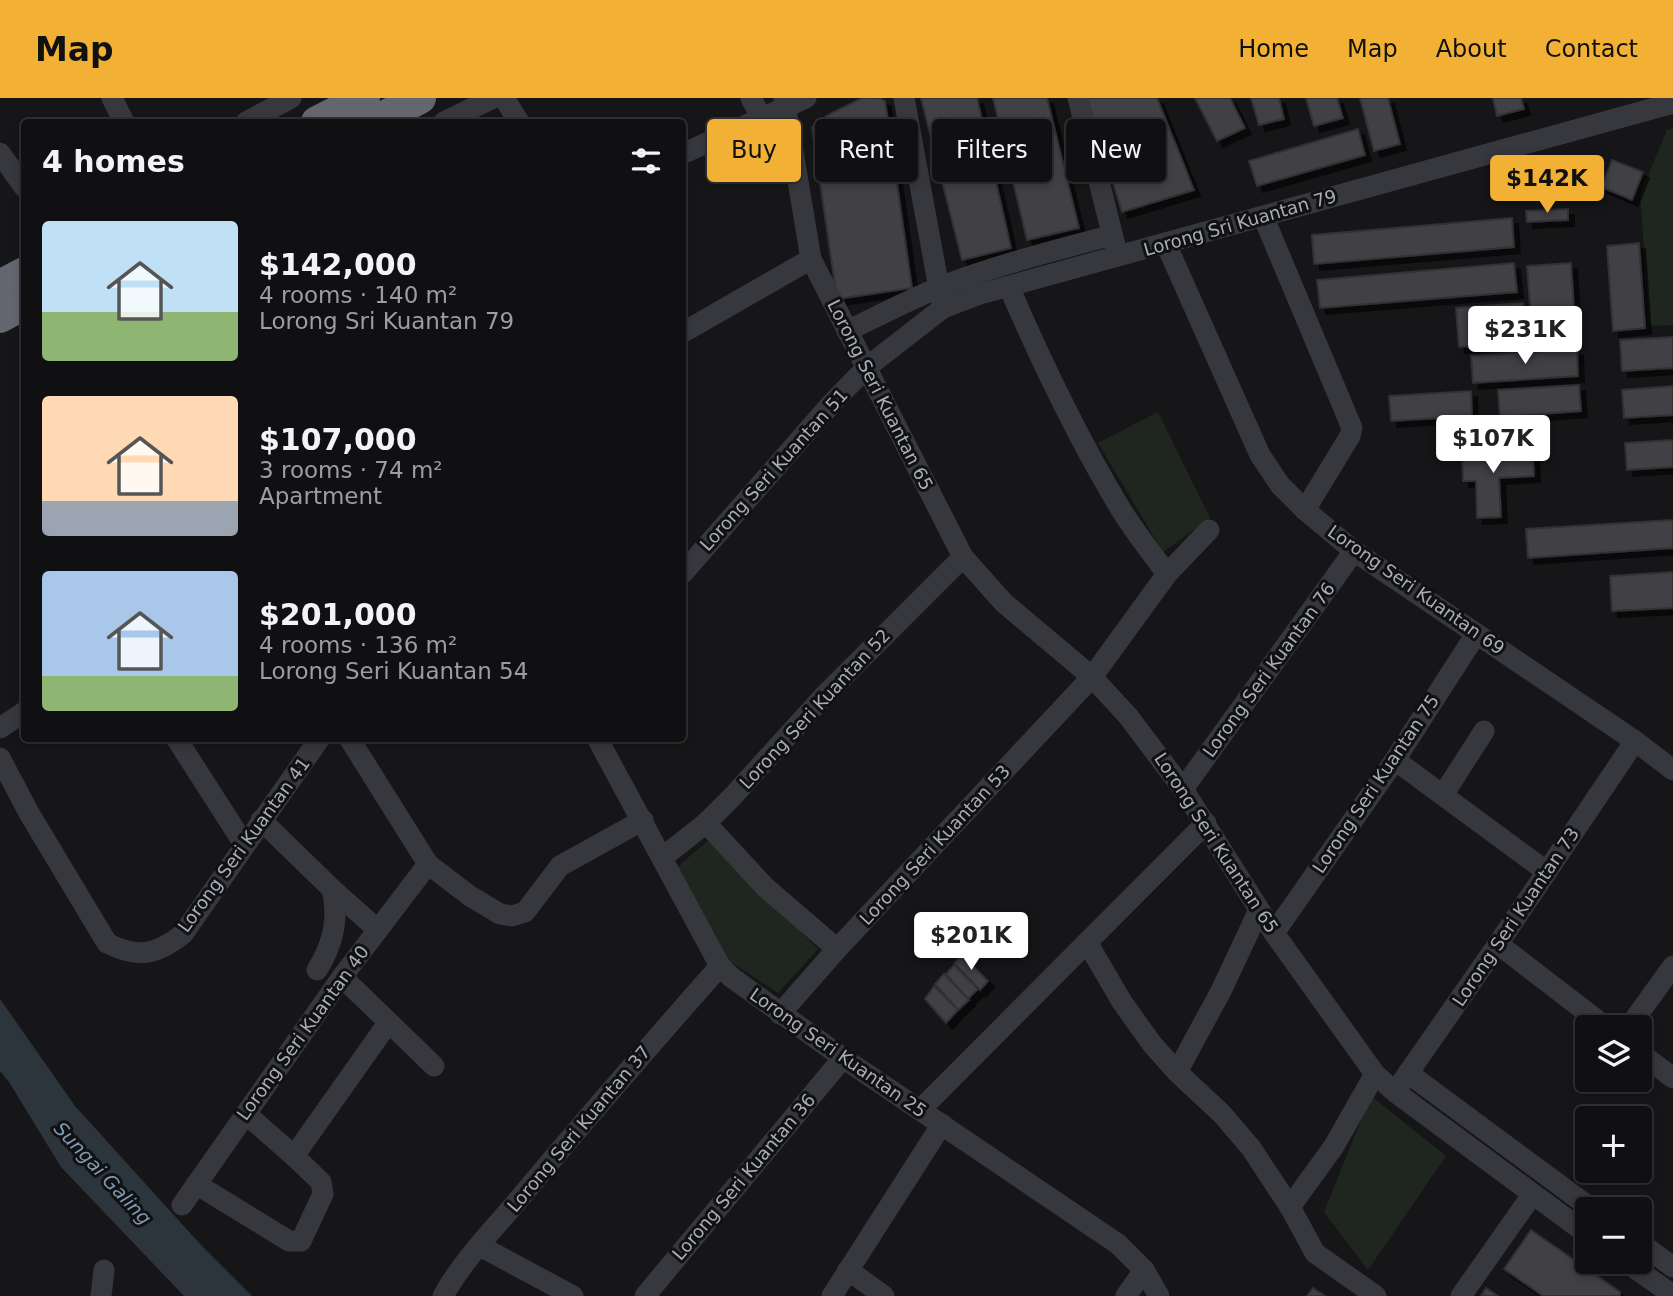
<!DOCTYPE html>
<meta charset="utf-8">
<style>
:root{--surface:#101012;--page:#19191b;--text:#f1f3f6;--muted:#9c9d9f;--line:#303032;--accent:#f2b134}
body{margin:0;font-family:"DejaVu Sans",sans-serif;background:var(--page);color:var(--text);height:100vh;display:flex;flex-direction:column;font-size:26px;white-space:nowrap}
*{box-sizing:border-box;margin:0}
p{font-size:23px;color:var(--muted)}
.icon{flex:none;width:38px;height:38px;fill:none;stroke:currentColor;stroke-width:2;stroke-linecap:round;stroke-linejoin:round}
.map{position:relative;flex:1;overflow:hidden}
.sheet{position:absolute;left:21px;top:21px;width:665px;height:623px;display:flex;flex-direction:column;background:var(--surface);border-radius:7px;box-shadow:0 4px 10px #0003,0 0 0 2px var(--line)}
.sheet>*{flex:none}
.banner{position:absolute;left:707px;top:21px;width:665px;height:63px;display:flex;gap:14px}
.controls{position:absolute;left:1575px;top:917px;display:grid;gap:14px}
.controls a{display:grid;place-items:center;width:77px;height:77px;border-radius:7px;background:var(--surface);box-shadow:0 4px 10px #0003,0 0 0 2px var(--line);font-size:35px}
.price{position:absolute;translate:-50% -60px;padding:0 16px;border-radius:7px;background:#fff;color:#222;font-size:23px;line-height:46px;filter:drop-shadow(0 2px 4px #0008)}
.price::after{content:'';position:absolute;left:50%;top:42px;width:21px;height:16px;margin-left:-10px;background:inherit;clip-path:polygon(0 0,100% 0,50% 100%)}
.price.on{background:var(--accent);color:#111}
ul{padding:0;list-style:none}
li{display:flex;align-items:center;gap:21px;height:175px;padding:0 21px}
li span{display:grid;place-items:center;flex:none;width:196px;height:140px;border-radius:7px;color:#555}
li>.icon{margin-inline-start:auto}
span .icon{width:84px;height:84px;fill:#fffc;stroke-width:1}
li b{font-size:30px}
h2{display:flex;justify-content:space-between;align-items:center;height:84px;padding:0 21px;font-size:30px}
.chip{padding:0 24px;border-radius:7px;background:var(--surface);box-shadow:0 4px 10px #0003,0 0 0 2px var(--line);font-size:24px;line-height:63px}
.chip.on{background:var(--accent);color:#111}
header{display:flex;align-items:center;gap:42px;box-sizing:border-box;height:98px;padding:0 35px;background:var(--accent);color:#111}
header strong{font-size:33px}
nav{display:flex;gap:38px;margin-inline-start:auto;font-size:24px}
.map>svg:first-child{display:block}
</style>
<header>
<strong>Map</strong>
<nav><a>Home</a><a>Map</a><a>About</a><a>Contact</a></nav>
</header>
<div class="map">
<svg width="1673" height="1198" viewBox="0 0 1673 1198">
<defs>
<filter id="shadow"><feDropShadow dx="6" dy="6" stdDeviation="0" flood-color="#0009"/></filter>
</defs>
<rect width="100%" height="100%" fill="#161618"/>
<g fill="#1e261f">
<polygon points="1673,30 1673,227 1650,228 1640,97 1667,32"/>
<polygon points="1158,314 1210,420 1163,454 1098,345"/>
<polygon points="709,742 818,851 778,895 719,856 676,770"/>
<polygon points="1371,998 1446,1058 1368,1172 1324,1114"/>
</g>
<polygon fill="#2c353c" points="0,901 75,1008 200,1146 252,1198 184,1198 61,1069 9,984 0,973"/>
<g fill="#404145" stroke="#303034" stroke-width="2" filter="url(#shadow)">
<polygon points="862,0 879,0 885,3 912,190 837,201 812,29 824,24 826,18"/>
<polygon points="921,0 977,0 1011,150 962,162"/>
<polygon points="993,0 1047,0 1079,130 1027,142"/>
<polygon points="1087,0 1157,0 1194,92 1122,114"/>
<polygon points="1195,0 1230,0 1245,30 1217,43"/>
<polygon points="1251,0 1279,0 1284,21 1259,27"/>
<polygon points="1306,0 1337,0 1343,20 1314,28"/>
<polygon points="1360,0 1388,0 1400,46 1374,53"/>
<polygon points="1493,0 1521,0 1524,11 1497,18"/>
<polygon points="1358,31 1365,57 1257,88 1249,63"/>
<polygon points="1612,62 1643,74 1632,102 1601,89"/>
<polygon points="1568,111 1568,122 1527,124 1526,113"/>
<polygon points="1512,120 1514,149 1314,166 1312,137"/>
<polygon points="1639,145 1645,230 1613,233 1607,148"/>
<polygon points="1514,165 1517,194 1320,210 1317,182"/>
<polygon points="1571,165 1576,243 1533,246 1527,168"/>
<polygon points="1523,205 1526,244 1459,249 1456,210"/>
<polygon points="1673,239 1673,270 1622,273 1620,242"/>
<polygon points="1577,251 1578,278 1473,285 1471,258"/>
<polygon points="1579,287 1581,313 1500,319 1498,292"/>
<polygon points="1673,288 1673,317 1624,320 1622,292"/>
<polygon points="1471,293 1472,318 1391,323 1389,298"/>
<polygon points="1673,342 1673,369 1627,372 1625,345"/>
<polygon points="1499,348 1499,357 1533,356 1534,378 1499,380 1501,419 1477,420 1476,383 1463,383 1462,349"/>
<polygon points="1673,422 1673,450 1528,460 1526,431"/>
<polygon points="1673,474 1673,510 1612,513 1610,478"/>
<polygon points="962,857 988,883 980,892 954,865"/>
<polygon points="954,867 978,891 968,901 946,876"/>
<polygon points="944,876 969,902 958,912 935,886"/>
<polygon points="934,888 958,912 946,925 925,901"/>
<polygon points="1531,1132 1620,1194 1620,1198 1543,1198 1504,1171"/>
<polygon points="1313,1190 1325,1198 1307,1198"/>
<polygon points="1486,1190 1498,1198 1481,1198"/>
</g>
<g fill="none" stroke-linecap="round" stroke-linejoin="round">
<g stroke="#37383d" stroke-width="21">
<polyline points="112,0 124,24"/>
<polyline points="504,0 519,24"/>
<polyline points="751,0 761,19"/>
<polyline points="784,0 811,161 963,459 1004,505 1092,579 1128,618 1183,691 1274,835 1375,976 1395,994 1587,1136"/>
<polyline points="904,0 941,201"/>
<polyline points="1078,0 1116,151"/>
<polyline points="246,24 291,0"/>
<polyline points="444,24 493,0"/>
<polyline points="0,55 24,89"/>
<polyline points="682,56 806,0"/>
<polyline points="1263,118 1352,330 1350,338 1305,412"/>
<polyline points="1166,146 1260,357 1280,387 1305,412 1354,453 1635,643 1673,672"/>
<path d="M1009,189c33,76 68,150 111,221 14,23 31,44 47,66"/>
<path d="M847,233c31,-15 62,-31 93,-44 56,-22 114,-36 172,-52"/>
<polyline points="682,235 811,161"/>
<polyline points="682,476 832,305 867,269 943,210 980,196 1673,5"/>
<polyline points="0,630 24,614"/>
<polyline points="176,640 244,746"/>
<polyline points="349,640 428,766 470,798 500,816 512,818 525,814 560,768 643,722"/>
<polyline points="597,640 720,868 731,879 843,960 1118,1146 1144,1172 1159,1198"/>
<path d="M0,660l29,55 78,130c31,16 49,12 76,-9l137,-196"/>
<polyline points="1395,662 1547,774"/>
<polyline points="1183,691 1354,453"/>
<polyline points="1443,697 1484,633"/>
<polyline points="261,722 332,791 378,832"/>
<polyline points="706,725 765,789 837,851"/>
<polyline points="663,759 706,725 734,697 822,600 963,459"/>
<polyline points="1274,835 1395,662 1476,536"/>
<polyline points="1087,844 1122,904 1152,946 1177,974 1222,1016 1251,1050 1290,1109 1315,1155 1376,1198"/>
<polyline points="1498,846 1606,929"/>
<path d="M317,872c16,-25 22,-53 15,-81"/>
<polyline points="342,879 434,968"/>
<polyline points="780,916 837,851 1092,579 1167,476 1209,432"/>
<polyline points="1629,929 1673,868"/>
<polyline points="1640,955 1673,980"/>
<polyline points="1177,974 1221,893 1259,812"/>
<polyline points="1408,975 1592,1111"/>
<polyline points="1395,994 1498,846 1635,643"/>
<polyline points="920,1012 1206,725"/>
<polyline points="246,1016 294,1058 388,925"/>
<polyline points="196,1086 289,1143 301,1143 323,1096 321,1084 294,1058"/>
<polyline points="182,1107 342,879 428,766"/>
<polyline points="1290,1109 1334,1048 1375,976"/>
<polyline points="1640,1145 1673,1169"/>
<polyline points="480,1148 573,1198"/>
<polyline points="1626,1164 1673,1197"/>
<polyline points="848,1172 884,1198"/>
<polyline points="101,1198 104,1172"/>
<path d="M443,1198c21,-38 54,-70 82,-104 64,-77 129,-151 195,-226"/>
<polyline points="645,1198 843,960"/>
<polyline points="832,1198 942,1026"/>
<polyline points="1126,1198 1144,1172"/>
<polyline points="1461,1198 1532,1097"/>
</g>
<g stroke="#63666e" stroke-width="32">
<polyline points="317,24 364,0"/>
<polyline points="374,24 420,0"/>
<polyline points="0,188 24,175"/>
<polyline points="0,219 24,206"/>
</g>
</g>
<g text-anchor="middle" stroke-width="6" stroke-linejoin="round" paint-order="stroke">
<g font-size="18" fill="#a8adb8" stroke="#111113">
<text transform="translate(1240 125) rotate(-16)" y="6">Lorong Sri Kuantan 79</text>
<text transform="translate(880 297) rotate(63)" y="6">Lorong Seri Kuantan 65</text>
<text transform="translate(774 372) rotate(-48)" y="6">Lorong Seri Kuantan 51</text>
<text transform="translate(1416 492) rotate(35)" y="6">Lorong Seri Kuantan 69</text>
<text transform="translate(1269 572) rotate(-54)" y="6">Lorong Seri Kuantan 76</text>
<text transform="translate(815 611) rotate(-47)" y="6">Lorong Seri Kuantan 52</text>
<text transform="translate(1376 686) rotate(-56)" y="6">Lorong Seri Kuantan 75</text>
<text transform="translate(1216 745) rotate(57)" y="6">Lorong Seri Kuantan 65</text>
<text transform="translate(244 747) rotate(-54)" y="6">Lorong Seri Kuantan 41</text>
<text transform="translate(935 747) rotate(-47)" y="6">Lorong Seri Kuantan 53</text>
<text transform="translate(1516 819) rotate(-56)" y="6">Lorong Seri Kuantan 73</text>
<text transform="translate(303 935) rotate(-54)" y="6">Lorong Seri Kuantan 40</text>
<text transform="translate(838 955) rotate(35)" y="6">Lorong Seri Kuantan 25</text>
<text transform="translate(579 1031) rotate(-50)" y="6">Lorong Seri Kuantan 37</text>
<text transform="translate(744 1079) rotate(-50)" y="6">Lorong Seri Kuantan 36</text>
</g>
<g font-size="19" font-style="italic" fill="#7f9bb3" stroke="#111113">
<text transform="translate(103 1075) rotate(47)" y="7">Sungai Galing</text>
</g>
</g>
</svg>
<div class="controls">
<a><svg class="icon" aria-label="layers" viewBox="0 0 24 24"><path d="M12 4l9 5-9 5-9-5zM3 14l9 5 9-5"/></svg></a>
<a>+</a>
<a>−</a>
</div>
<b class="price on" style="left:1547px;top:117px">$142K</b>
<b class="price" style="left:1525px;top:268px">$231K</b>
<b class="price" style="left:1493px;top:377px">$107K</b>
<b class="price" style="left:971px;top:874px">$201K</b>
<div class="banner">
<a class="chip on">Buy</a>
<a class="chip">Rent</a>
<a class="chip">Filters</a>
<a class="chip">New</a>
</div>
<section class="sheet">
<h2>4 homes<svg class="icon" aria-label="filters" viewBox="0 0 24 24"><path d="M4 7h16M4 17h16"/><circle cx="9" cy="7" r="2"/><circle cx="15" cy="17" r="2"/></svg></h2>
<ul>
<li><span style="background:linear-gradient(#bfe0f5 65%,#8fb573 0)"><svg class="icon" aria-label="home" viewBox="0 0 24 24"><path d="M3 11l9-7 9 7M6 9v11h12V9"/></svg></span><div><b>$142,000</b><p>4 rooms · 140 m²</p><p>Lorong Sri Kuantan 79</p></div></li>
<li><span style="background:linear-gradient(#ffd9b3 75%,#9aa5b1 0)"><svg class="icon" aria-label="home" viewBox="0 0 24 24"><path d="M3 11l9-7 9 7M6 9v11h12V9"/></svg></span><div><b>$107,000</b><p>3 rooms · 74 m²</p><p>Apartment</p></div></li>
<li><span style="background:linear-gradient(#a9c7e8 75%,#8fb573 0)"><svg class="icon" aria-label="home" viewBox="0 0 24 24"><path d="M3 11l9-7 9 7M6 9v11h12V9"/></svg></span><div><b>$201,000</b><p>4 rooms · 136 m²</p><p>Lorong Seri Kuantan 54</p></div></li>
</ul>
</section>
</div>
